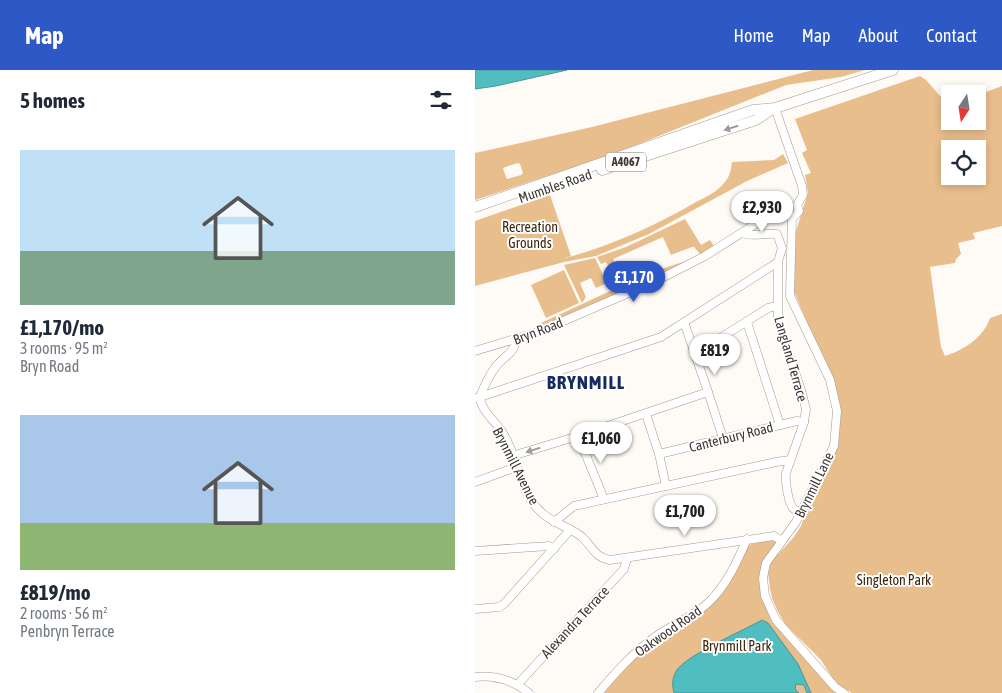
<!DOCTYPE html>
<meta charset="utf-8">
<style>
:root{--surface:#fff;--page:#f6f6f7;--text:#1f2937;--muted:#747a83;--accent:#2f58c7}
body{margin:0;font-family:"Asap Condensed",sans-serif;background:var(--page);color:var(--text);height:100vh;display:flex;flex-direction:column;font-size:19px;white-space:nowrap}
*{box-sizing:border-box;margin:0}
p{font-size:16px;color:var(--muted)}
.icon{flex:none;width:28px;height:28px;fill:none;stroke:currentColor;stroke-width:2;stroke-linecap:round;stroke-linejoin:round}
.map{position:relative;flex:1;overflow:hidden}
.panel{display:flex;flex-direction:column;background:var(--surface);width:475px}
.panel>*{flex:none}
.needle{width:32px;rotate:192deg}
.tools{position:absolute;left:466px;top:15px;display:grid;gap:10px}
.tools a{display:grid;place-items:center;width:45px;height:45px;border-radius:0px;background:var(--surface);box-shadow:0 2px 8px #0003;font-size:25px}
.price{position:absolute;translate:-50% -42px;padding:0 11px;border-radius:18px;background:#fff;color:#222;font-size:16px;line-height:32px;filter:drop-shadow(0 1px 2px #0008)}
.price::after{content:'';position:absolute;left:50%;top:30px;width:15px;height:11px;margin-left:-8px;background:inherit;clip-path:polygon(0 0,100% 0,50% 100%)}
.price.selected{background:var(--accent);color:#fff}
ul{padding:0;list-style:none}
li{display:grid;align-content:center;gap:10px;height:265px;padding:0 20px}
li span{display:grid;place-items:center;height:155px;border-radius:0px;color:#555}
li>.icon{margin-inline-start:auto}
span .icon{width:90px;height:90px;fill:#fffc;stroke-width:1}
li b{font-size:21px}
h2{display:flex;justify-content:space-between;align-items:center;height:60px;padding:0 20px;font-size:21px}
header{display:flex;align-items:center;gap:30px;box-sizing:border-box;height:70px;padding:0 25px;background:var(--accent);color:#fff}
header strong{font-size:24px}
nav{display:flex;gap:28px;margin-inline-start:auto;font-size:18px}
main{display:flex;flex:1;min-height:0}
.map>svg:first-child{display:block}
</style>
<header>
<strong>Map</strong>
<nav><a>Home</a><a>Map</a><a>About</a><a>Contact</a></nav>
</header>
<main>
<section class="panel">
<h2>5 homes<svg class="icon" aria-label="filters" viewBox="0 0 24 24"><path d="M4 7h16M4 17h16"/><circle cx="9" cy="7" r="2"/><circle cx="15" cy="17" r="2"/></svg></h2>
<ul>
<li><span style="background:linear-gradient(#bfe0f5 65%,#7fa58c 0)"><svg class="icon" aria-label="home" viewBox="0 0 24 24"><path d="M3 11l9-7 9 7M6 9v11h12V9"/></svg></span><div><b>£1,170/mo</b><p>3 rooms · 95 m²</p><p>Bryn Road</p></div></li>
<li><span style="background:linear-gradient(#a9c7e8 70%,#8fb573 0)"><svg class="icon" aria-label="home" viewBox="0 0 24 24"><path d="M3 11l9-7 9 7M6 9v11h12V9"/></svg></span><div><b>£819/mo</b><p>2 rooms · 56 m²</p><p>Penbryn Terrace</p></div></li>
</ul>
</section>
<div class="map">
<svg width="527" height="623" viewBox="0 0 527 623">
<rect width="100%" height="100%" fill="#fefaf5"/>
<g fill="#e9be8d" fill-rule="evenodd">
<path d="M338,0h52l-24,7 -55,8 -172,69 -139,46v-47l117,-26zM43,93l2,1 3,9 -2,2 -14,4 -4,-10 2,-2z"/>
<path d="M445,6l6,4 22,25h2v16h27l1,-26 24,-9v140l-29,7 2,6 -17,4 3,11 -5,5 -1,4 -25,4 11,80 4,9c19,-6 39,-19 45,-38l12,-4v379h-150l-15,-8 -16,-25 -35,-35 -8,-13 -6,-14 -2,-9 -2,-17 2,-9 23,-25 8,-12 11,-33 18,-30 6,-18 3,-16 1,-11 -17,-58 -30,-71 3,-58 12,-38 -3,-18 6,-2 -9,-20 5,-3 -12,-31zM475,79h27v27h-27z"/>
<path d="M308,84l5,9 -41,18 -98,53 -53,22 -32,6 -89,24v-65l75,-26 21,61 -9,3c46,-12 93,-33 134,-57 10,-5 21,-10 28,-19 6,-6 7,-13 8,-21l42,-2z"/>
<polygon points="210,149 226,175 235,170 239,176 225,184 219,177 217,177 196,185 188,167 138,189 145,205 140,207 131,192 126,194 122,187 151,177"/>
<polygon points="120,188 132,213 121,218 116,208 105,213 111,227 107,233 89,195"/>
<polygon points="217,189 179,210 68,258 66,253 174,203"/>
<polygon points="89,200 104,233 71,248 56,215"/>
<path d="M294,470l13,1 -15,22 -4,15 13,42 68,73h-240c12,-14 24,-30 39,-42 15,-13 32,-21 49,-31 31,-19 42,-44 56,-75z"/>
</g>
<g fill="#50bdc0" stroke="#4a9596">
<polygon points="0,0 92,0 21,16 0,19"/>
<path d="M287,550l6,3 30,41 13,29h-4l-3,-8 -8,-1 -1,5 4,4h-125c-2,-8 -2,-16 3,-23 10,-15 67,-40 85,-50z"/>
</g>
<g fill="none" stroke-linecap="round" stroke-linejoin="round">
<g stroke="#a49a90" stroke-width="9">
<g id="minor">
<polyline points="300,38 327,116 328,125 322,135 324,141 320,146 317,146"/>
<polyline points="317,146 315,226 355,310 362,341 359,376 321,452 291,493 288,508 290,526 301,550 360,617 369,623"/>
<path d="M267,163c11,5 23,-1 35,1l5,14 -4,14v60l23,68 5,19 -2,13 -18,51c-1,7 2,31 8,36 2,2 5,2 7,3"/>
<polyline points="209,252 233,322 248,368"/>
<polyline points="272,252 305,355"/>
<polyline points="0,281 63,262 179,212 230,186 301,141 311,139"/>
<polyline points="220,284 293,238 302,236"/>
<path d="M5,327c1,15 17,25 24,38 15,25 15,58 38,78 12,11 28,14 40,24 11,10 12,20 28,23l164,-24 8,5"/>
<path d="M5,327c4,-11 10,-23 17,-32 8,-9 18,-13 19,-25"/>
<polyline points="2,328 186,267 303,192"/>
<polyline points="171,344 184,384 191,416"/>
<polyline points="103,366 129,429"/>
<polyline points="184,384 305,355 322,351 329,352"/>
<polyline points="37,386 103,366 233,322"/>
<polyline points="0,412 41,397"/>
<polyline points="79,452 99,436 301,392 315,390"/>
<polyline points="0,481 74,476 79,479"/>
<polyline points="0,539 24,537 29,534 95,460"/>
<path d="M0,607c20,-2 39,4 54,16"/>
<polyline points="43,614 149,499 152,488"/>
<path d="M123,623c18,-21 35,-40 57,-56 18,-13 39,-20 55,-36 17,-17 27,-39 37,-62"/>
</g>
</g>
<g stroke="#a49a90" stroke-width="11">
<g id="major">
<polyline points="127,100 281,50 297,39"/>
<polyline points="0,137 278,40 300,38 418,0"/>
</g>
</g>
<use href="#minor" stroke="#fff" stroke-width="8"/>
<use href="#major" stroke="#fff" stroke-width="10"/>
</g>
<defs><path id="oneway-solid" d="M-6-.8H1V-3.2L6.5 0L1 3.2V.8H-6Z" transform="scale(1.25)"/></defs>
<g fill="#9e9c9a">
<use href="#oneway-solid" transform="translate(256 58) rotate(162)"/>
<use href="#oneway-solid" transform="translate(58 380) rotate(163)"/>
</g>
<g text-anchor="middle" stroke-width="4" stroke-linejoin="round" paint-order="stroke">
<rect fill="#fff" stroke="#767471" stroke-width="1" x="131" y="82.5" width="40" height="19" rx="4"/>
<g font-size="12" font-weight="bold" fill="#3c3834">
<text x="151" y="96">A4067</text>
</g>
<g font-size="14" fill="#3c3834" stroke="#fff">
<text transform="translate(80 116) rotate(-19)" y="5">Mumbles Road</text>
<text transform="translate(63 261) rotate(-21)" y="5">Bryn Road</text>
<text transform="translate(316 289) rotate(74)" y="5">Langland Terrace</text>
<text transform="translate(256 367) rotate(-14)" y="5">Canterbury Road</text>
<text transform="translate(41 396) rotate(63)" y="5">Brynmill Avenue</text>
<text transform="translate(339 415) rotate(-64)" y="5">Brynmill Lane</text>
<text transform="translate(100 552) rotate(-47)" y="5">Alexandra Terrace</text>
<text transform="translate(193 561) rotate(-35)" y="5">Oakwood Road</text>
</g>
<g font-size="14" fill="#3c270c" stroke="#fff">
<text x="55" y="162">Recreation<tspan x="55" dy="16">Grounds</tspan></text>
<text x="419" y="515">Singleton Park</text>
<text x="262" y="581">Brynmill Park</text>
</g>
<g font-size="19" font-weight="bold" letter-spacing="1" fill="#162b62" stroke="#fff">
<text x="111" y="319">BRYNMILL</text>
</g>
</g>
</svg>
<div class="tools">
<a><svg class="needle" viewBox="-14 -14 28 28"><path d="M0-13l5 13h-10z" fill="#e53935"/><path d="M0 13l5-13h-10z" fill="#747a83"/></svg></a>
<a><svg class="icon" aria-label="locate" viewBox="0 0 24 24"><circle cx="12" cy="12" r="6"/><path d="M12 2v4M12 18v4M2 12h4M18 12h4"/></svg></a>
</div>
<b class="price" style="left:287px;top:163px">£2,930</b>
<b class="price selected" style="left:159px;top:233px">£1,170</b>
<b class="price" style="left:240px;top:306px">£819</b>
<b class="price" style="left:126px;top:394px">£1,060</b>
<b class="price" style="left:210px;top:467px">£1,700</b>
</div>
</main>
